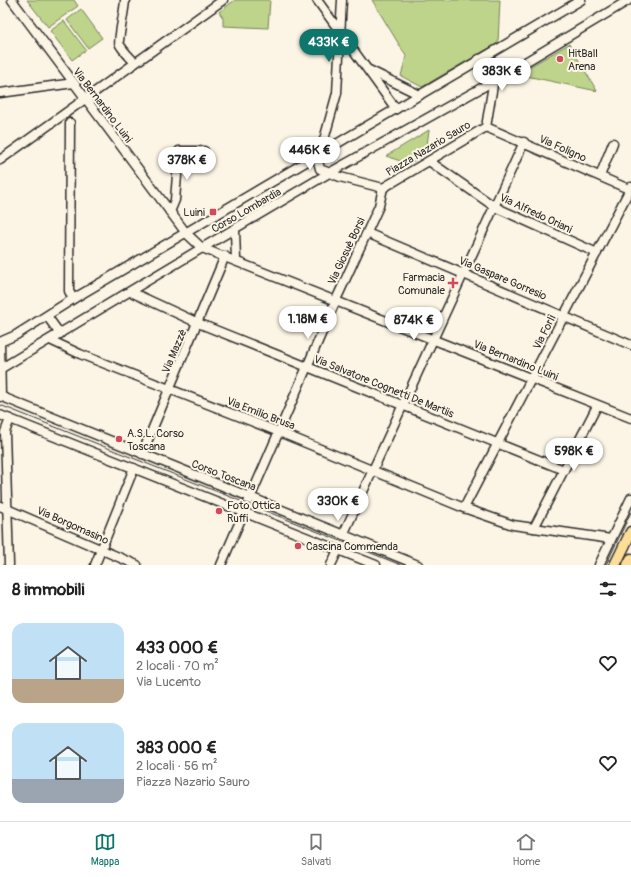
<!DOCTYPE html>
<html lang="it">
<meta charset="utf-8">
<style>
:root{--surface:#fff;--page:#f6f6f6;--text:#222;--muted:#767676;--line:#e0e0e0;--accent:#0f766e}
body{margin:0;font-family:Pangolin,sans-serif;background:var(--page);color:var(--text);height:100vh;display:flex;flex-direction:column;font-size:15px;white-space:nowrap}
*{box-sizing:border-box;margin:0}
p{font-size:13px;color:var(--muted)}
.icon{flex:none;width:22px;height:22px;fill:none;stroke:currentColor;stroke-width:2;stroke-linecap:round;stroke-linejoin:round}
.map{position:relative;height:565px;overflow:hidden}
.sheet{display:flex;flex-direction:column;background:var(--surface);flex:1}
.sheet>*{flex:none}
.price{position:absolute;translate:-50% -34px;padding:0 9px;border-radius:14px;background:#fff;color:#222;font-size:13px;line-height:26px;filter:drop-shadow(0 1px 2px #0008)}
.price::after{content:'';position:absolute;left:50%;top:24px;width:12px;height:9px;margin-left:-6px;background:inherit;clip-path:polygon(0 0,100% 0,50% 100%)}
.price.current{background:var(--accent);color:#fff}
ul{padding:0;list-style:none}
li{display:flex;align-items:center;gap:12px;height:100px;padding:0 12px}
li span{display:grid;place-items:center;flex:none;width:112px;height:80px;border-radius:12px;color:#555}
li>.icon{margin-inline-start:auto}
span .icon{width:48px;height:48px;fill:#fffc;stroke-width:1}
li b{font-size:17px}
h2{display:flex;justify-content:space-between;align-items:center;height:48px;padding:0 12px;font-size:17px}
.dock{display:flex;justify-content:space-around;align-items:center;height:56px;border-top:1px solid var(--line);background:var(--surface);font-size:11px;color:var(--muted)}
.dock a{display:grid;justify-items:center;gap:2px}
.dock .current{color:var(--accent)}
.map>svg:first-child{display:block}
</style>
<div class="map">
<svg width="631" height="565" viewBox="0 0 631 565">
<rect width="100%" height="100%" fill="#fcf5e5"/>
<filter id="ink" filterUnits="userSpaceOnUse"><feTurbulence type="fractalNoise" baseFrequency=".025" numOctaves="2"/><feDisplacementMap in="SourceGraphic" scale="8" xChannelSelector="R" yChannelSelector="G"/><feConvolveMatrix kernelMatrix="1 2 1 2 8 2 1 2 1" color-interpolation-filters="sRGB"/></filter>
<g filter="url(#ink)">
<g fill="#bed48a" stroke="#74805a">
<polygon points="27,0 74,0 78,6 48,27"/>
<polygon points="235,0 270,0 268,28 223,26 223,18 219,12"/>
<polygon points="372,0 500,0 498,43 422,87 401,76 406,56"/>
<polygon points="81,9 102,38 88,48 67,20"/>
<polygon points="64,21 86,50 72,60 50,31"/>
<polygon points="569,44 597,91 517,74"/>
<polygon points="429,130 426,153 409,164 386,156"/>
</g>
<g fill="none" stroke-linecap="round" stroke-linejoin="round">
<g stroke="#2b2b2b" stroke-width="11">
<g id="minor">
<polyline points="12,0 186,233 202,248 631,418"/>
<path d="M125,0c0,7 -7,41 -6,43 3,7 11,14 16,20"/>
<polyline points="317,0 396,109"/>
<polyline points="342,0 337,93 318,161 320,169 340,177 383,188 486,127 493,85 479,59"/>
<polyline points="369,70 420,95"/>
<polyline points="0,93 74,83"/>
<polyline points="70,123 69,291 73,299"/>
<polyline points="486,127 631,190"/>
<polyline points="0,160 223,0"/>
<polyline points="429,161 495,207 597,253"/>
<polyline points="600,176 613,143"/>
<polyline points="170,212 175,200 179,151 204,151"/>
<polyline points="235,230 236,260"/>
<polyline points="367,233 631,345"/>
<polyline points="131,292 198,323 564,470"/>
<polyline points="47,316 60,334"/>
<polyline points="50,340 80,354 279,432 464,508 513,525 611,539"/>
<polyline points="0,342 16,335 73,299 581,0"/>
<polyline points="0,343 1,397"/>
<polyline points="0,369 202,248 329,173 492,82 629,0"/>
<polyline points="0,396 418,565"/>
<polyline points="0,415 376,565"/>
<polyline points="142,454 225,256"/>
<polyline points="0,506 137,565"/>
<polyline points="464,508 631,187"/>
<polyline points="534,528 597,406"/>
<polyline points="343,535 524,142"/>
<polyline points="9,565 5,432 10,419"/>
<polyline points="95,565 134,468"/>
<polyline points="221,565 336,300 379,206 383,188"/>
<polyline points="331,565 338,550"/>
<polyline points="599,565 631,498"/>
</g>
</g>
<g stroke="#2b2b2b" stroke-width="13">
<g id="major">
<polyline points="615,565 631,532"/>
<polyline points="628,565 631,559"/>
</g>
</g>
<use href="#minor" stroke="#fcf5e5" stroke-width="8"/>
<use href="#major" stroke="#fede96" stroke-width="10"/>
<g stroke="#2b2b2b" stroke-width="1">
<polyline points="0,405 401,565"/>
<polyline points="606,565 631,512"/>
</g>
</g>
</g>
<g fill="#d1495b" stroke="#fcf5e5" stroke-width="1.5">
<circle cx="560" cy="59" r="4"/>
<rect x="209" y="208" width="8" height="8" rx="2"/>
<path d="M451 277h4v4h4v4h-4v4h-4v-4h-4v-4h4z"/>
<circle cx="119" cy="439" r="4"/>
<circle cx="219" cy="511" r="4"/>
<circle cx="298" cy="546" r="4"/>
</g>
<g text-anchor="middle" stroke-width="4" stroke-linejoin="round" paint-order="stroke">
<g font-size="11" fill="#2b2b2b" stroke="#fcf5e5" text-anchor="start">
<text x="568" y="57">HitBall<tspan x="568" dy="13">Arena</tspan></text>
<text x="205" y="216" text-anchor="end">Luini</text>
<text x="445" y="281" text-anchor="end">Farmacia<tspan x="445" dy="13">Comunale</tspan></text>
<text x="127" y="437">A.S.L. Corso<tspan x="127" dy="13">Toscana</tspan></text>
<text x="227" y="509">Foto Ottica<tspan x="227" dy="13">Ruffi</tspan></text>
<text x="306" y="550">Cascina Commenda</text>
</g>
<g font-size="11" fill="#2b2b2b" stroke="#fcf5e5">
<text transform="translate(103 105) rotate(53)" y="4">Via Bernardino Luini</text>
<text transform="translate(428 148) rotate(-31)" y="4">Piazza Nazario Sauro</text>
<text transform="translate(563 148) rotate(24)" y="4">Via Foligno</text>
<text transform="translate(246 210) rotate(-30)" y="4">Corso Lombardia</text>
<text transform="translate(536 213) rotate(25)" y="4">Via Alfredo Oriani</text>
<text transform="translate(346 251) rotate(-65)" y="4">Via Giosuè Borsi</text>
<text transform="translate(503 278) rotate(23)" y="4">Via Gaspare Gorresio</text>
<text transform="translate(544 332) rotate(-63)" y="4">Via Forlì</text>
<text transform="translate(174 351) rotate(-67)" y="4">Via Mazzè</text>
<text transform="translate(516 360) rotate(22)" y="4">Via Bernardino Luini</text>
<text transform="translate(384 386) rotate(22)" y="4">Via Salvatore Cognetti De Martiis</text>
<text transform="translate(261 413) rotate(21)" y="4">Via Emilio Brusa</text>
<text transform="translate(224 475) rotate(21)" y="4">Corso Toscana</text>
<text transform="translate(73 525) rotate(24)" y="4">Via Borgomasino</text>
</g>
</g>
</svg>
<b class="price current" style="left:329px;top:63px">433K €</b>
<b class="price" style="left:502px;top:92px">383K €</b>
<b class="price" style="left:310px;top:171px">446K €</b>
<b class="price" style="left:187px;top:181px">378K €</b>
<b class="price" style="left:308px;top:340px">1.18M €</b>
<b class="price" style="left:414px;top:341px">874K €</b>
<b class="price" style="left:574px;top:472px">598K €</b>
<b class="price" style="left:338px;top:522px">330K €</b>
</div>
<section class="sheet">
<h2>8 immobili<svg class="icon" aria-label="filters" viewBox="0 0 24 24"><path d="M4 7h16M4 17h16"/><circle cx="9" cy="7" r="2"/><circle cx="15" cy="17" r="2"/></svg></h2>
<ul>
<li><span style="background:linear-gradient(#bfe0f5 70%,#b9a48a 0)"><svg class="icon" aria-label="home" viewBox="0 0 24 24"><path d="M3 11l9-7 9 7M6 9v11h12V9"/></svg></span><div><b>433 000 €</b><p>2 locali · 70 m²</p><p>Via Lucento</p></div><svg class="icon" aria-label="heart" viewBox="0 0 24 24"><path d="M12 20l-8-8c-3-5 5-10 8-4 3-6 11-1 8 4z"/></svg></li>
<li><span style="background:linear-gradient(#bfe0f5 70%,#9aa5b1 0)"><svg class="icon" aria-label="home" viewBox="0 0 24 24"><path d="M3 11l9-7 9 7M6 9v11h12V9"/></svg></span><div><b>383 000 €</b><p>2 locali · 56 m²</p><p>Piazza Nazario Sauro</p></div><svg class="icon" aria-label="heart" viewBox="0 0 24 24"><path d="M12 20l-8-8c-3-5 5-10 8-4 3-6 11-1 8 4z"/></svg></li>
</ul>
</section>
<nav class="dock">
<a class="current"><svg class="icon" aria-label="map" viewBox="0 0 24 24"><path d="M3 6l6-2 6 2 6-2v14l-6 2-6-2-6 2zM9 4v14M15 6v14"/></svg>Mappa</a>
<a><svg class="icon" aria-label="saved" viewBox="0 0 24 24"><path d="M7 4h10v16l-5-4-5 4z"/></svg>Salvati</a>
<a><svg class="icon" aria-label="home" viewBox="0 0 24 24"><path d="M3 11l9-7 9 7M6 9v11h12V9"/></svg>Home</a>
</nav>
